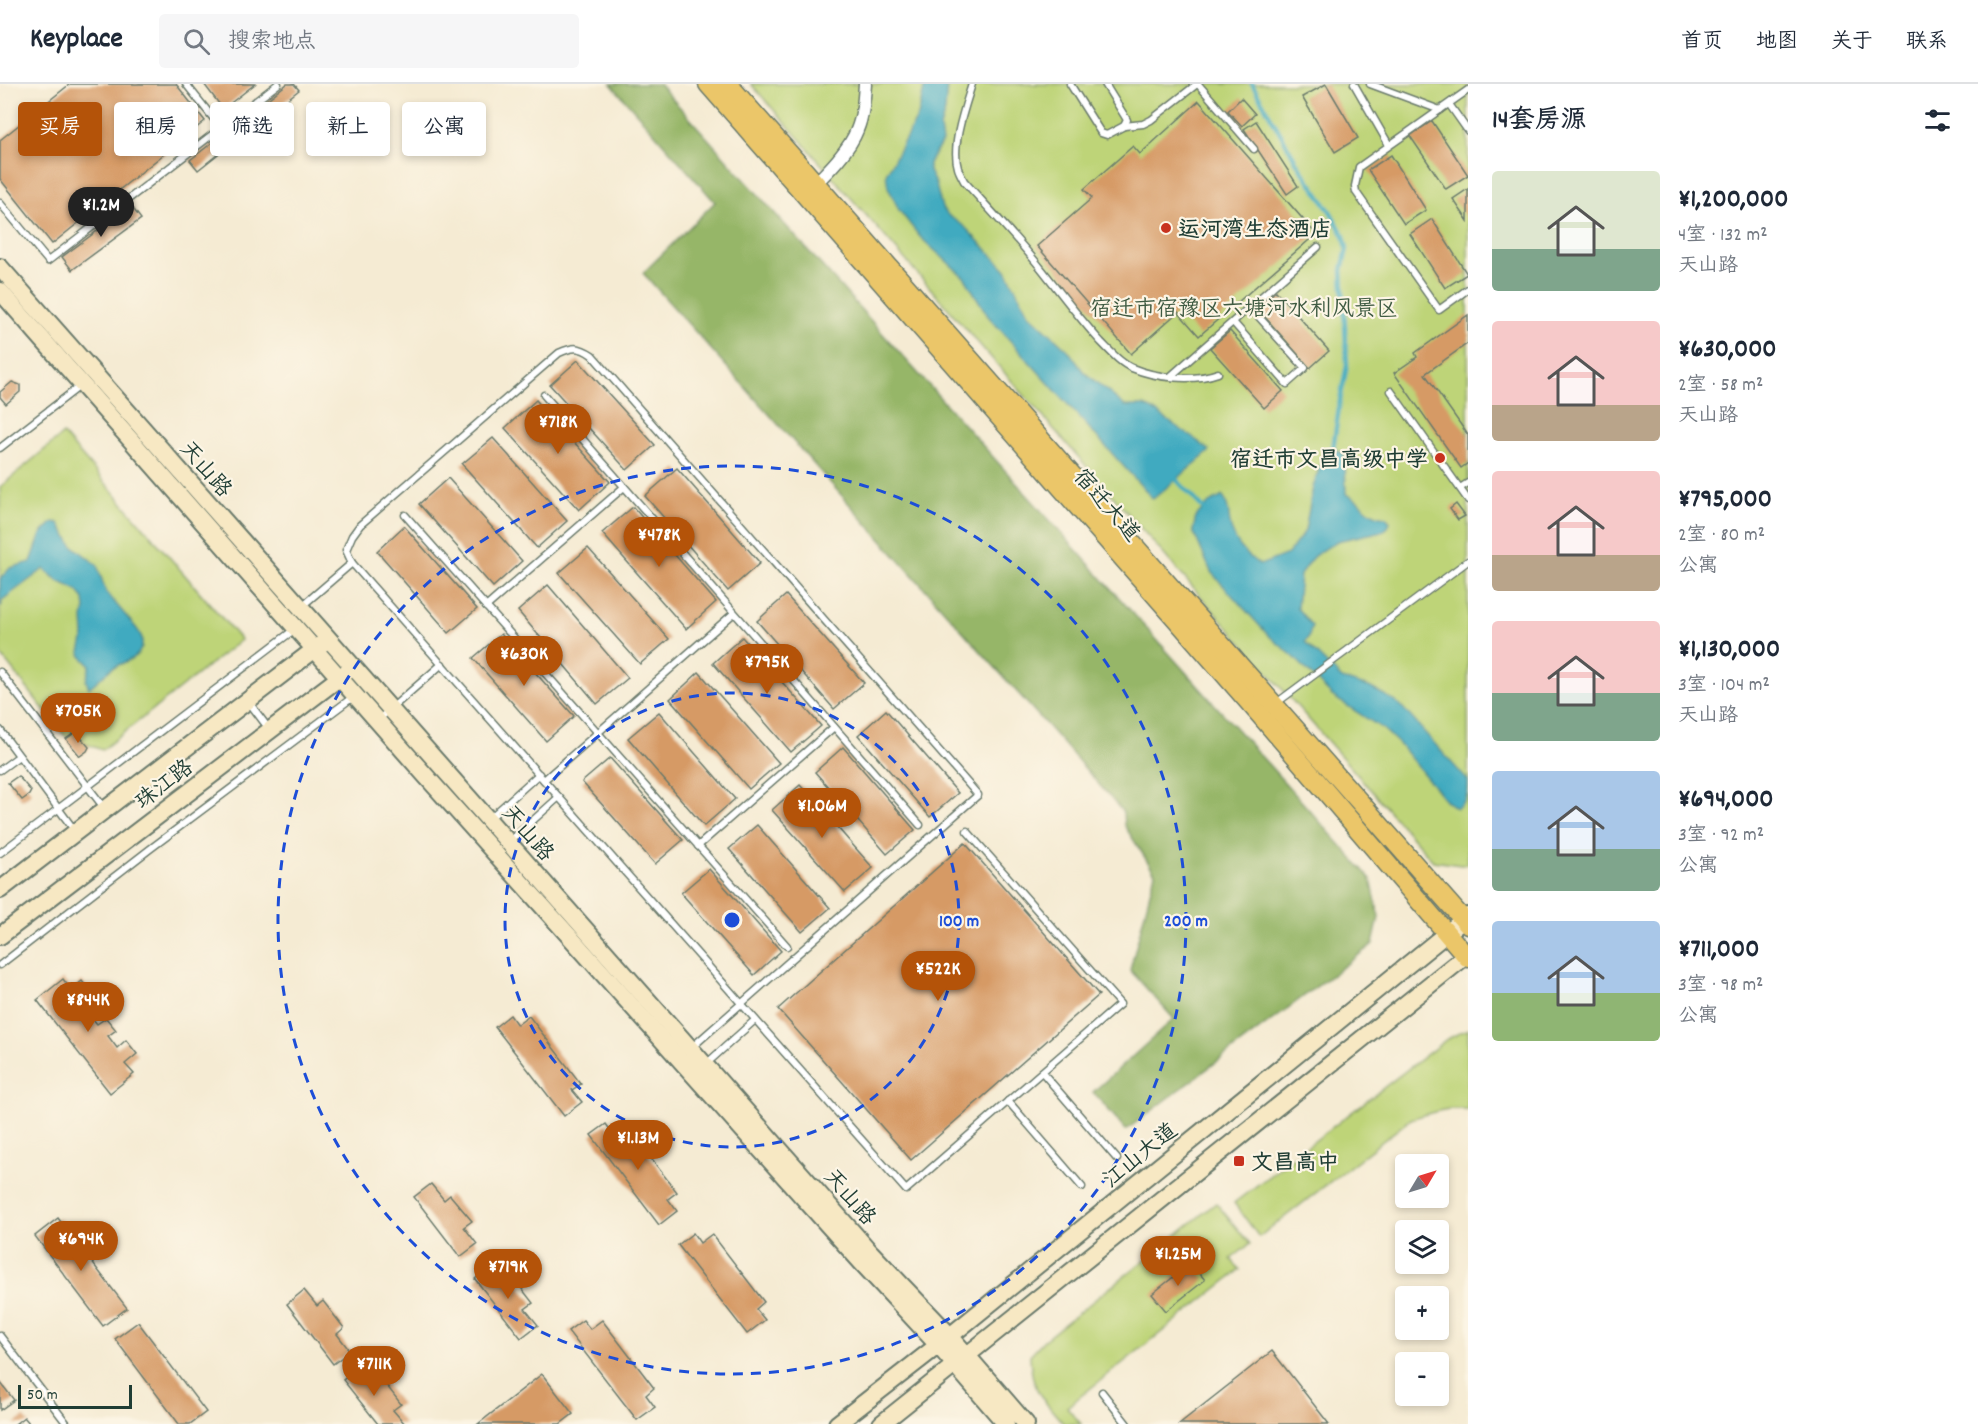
<!DOCTYPE html>
<html lang="zh">
<meta charset="utf-8">
<style>
:root{--surface:#fff;--page:#f6f6f7;--text:#1f2937;--muted:#747a83;--line:#e0e1e3;--accent:#b45309}
body{margin:0;font-family:Dekko,"LXGW WenKai TC",sans-serif;background:var(--page);color:var(--text);height:100vh;display:flex;flex-direction:column;font-size:22px;white-space:nowrap}
*{box-sizing:border-box;margin:0}
p{font-size:20px;color:var(--muted)}
.icon{flex:none;width:33px;height:33px;fill:none;stroke:currentColor;stroke-width:2;stroke-linecap:round;stroke-linejoin:round}
.map{position:relative;flex:1;overflow:hidden}
.details{display:flex;flex-direction:column;background:var(--surface);width:510px}
.details>*{flex:none}
.top-card{position:absolute;left:18px;top:18px;width:570px;height:54px;display:flex;gap:12px}
.needle{width:39px;rotate:52deg}
.fabs{position:absolute;left:1395px;top:1070px;display:grid;gap:12px}
.fabs a{display:grid;place-items:center;width:54px;height:54px;border-radius:6px;background:var(--surface);box-shadow:0 3px 9px #0003;font-size:30px}
.scale{position:absolute;left:18px;bottom:15px;width:114px;box-sizing:border-box;padding-left:6px;border:3px solid #1f3d34;border-top:0;font-size:16px;line-height:21px;white-space:nowrap;color:#1f3d34;-webkit-text-stroke:4px #fcf5e5;paint-order:stroke}
.price{position:absolute;translate:-50% -51px;padding:0 14px;border-radius:21px;background:var(--accent);color:#fff;font-size:20px;line-height:39px;filter:drop-shadow(0 2px 3px #0008)}
.price::after{content:'';position:absolute;left:50%;top:36px;width:18px;height:14px;margin-left:-9px;background:inherit;clip-path:polygon(0 0,100% 0,50% 100%)}
.price.current{background:#222;color:#fff}
ul{padding:0;list-style:none}
li{display:flex;align-items:center;gap:18px;height:150px;padding:0 24px}
li span{display:grid;place-items:center;flex:none;width:168px;height:120px;border-radius:6px;color:#555}
li>.icon{margin-inline-start:auto}
span .icon{width:72px;height:72px;fill:#fffc;stroke-width:1}
li b{font-size:26px}
h2{display:flex;justify-content:space-between;align-items:center;height:72px;padding:0 24px;font-size:26px}
.tag{padding:0 21px;border-radius:6px;background:var(--surface);box-shadow:0 3px 9px #0003;font-size:21px;line-height:54px}
.tag.current{background:var(--accent);color:#fff}
header{display:flex;align-items:center;gap:36px;box-sizing:border-box;height:84px;padding:0 30px;background:var(--surface);border-bottom:2px solid var(--line)}
header strong{font-size:28px}
nav{display:flex;gap:33px;margin-inline-start:auto;font-size:21px}
.search{width:420px;height:54px;background:var(--page);display:flex;align-items:center;gap:15px;box-sizing:border-box;padding:0 21px;border-radius:6px;color:var(--muted);font-size:22px}
main{display:flex;flex:1;min-height:0}
.map>svg:first-child{display:block}
</style>
<header>
<strong>Keyplace</strong>
<div class="search"><svg class="icon" aria-label="search" viewBox="0 0 24 24"><circle cx="10" cy="10" r="6"/><path d="M15 15l6 6"/></svg>搜索地点</div>
<nav><a>首页</a><a>地图</a><a>关于</a><a>联系</a></nav>
</header>
<main>
<div class="map">
<svg width="1468" height="1340" viewBox="0 0 1468 1340">
<rect width="100%" height="100%" fill="#fcf5e5"/>
<filter id="ink" filterUnits="userSpaceOnUse"><feTurbulence type="fractalNoise" baseFrequency=".0167" numOctaves="2"/><feDisplacementMap in="SourceGraphic" scale="12" xChannelSelector="R" yChannelSelector="G"/><feConvolveMatrix kernelMatrix="1 2 1 2 8 2 1 2 1" color-interpolation-filters="sRGB"/></filter>
<filter id="wash" filterUnits="userSpaceOnUse"><feTurbulence type="fractalNoise" baseFrequency=".008" numOctaves="4" result="noise"/><feDisplacementMap in="SourceGraphic" scale="24" xChannelSelector="R" yChannelSelector="G"/><feGaussianBlur stdDeviation="1.35" result="paint"/><feColorMatrix in="noise" values="0 0 0 0 0 0 0 0 0 0 0 0 0 0 0 0 0 1.4 0 .05"/><feComposite in="paint" operator="in"/></filter>
<g filter="url(#wash)">
<rect width="100%" height="100%" fill="#f5ebd3"/>
<g fill="#bed478" stroke="#6e8856" stroke-width="1.5">
<polygon points="751,0 1468,0 1468,780 1461,781 1433,777"/>
<polygon points="63,350 241,556 102,666 65,652 0,570 0,403"/>
<path d="M1468,945v81c-20,-4 -38,3 -57,9l-152,118 -25,-34 213,-164z"/>
<path d="M1216,1119l34,41 -19,15 9,11 -173,137 14,17h-17c-22,-25 -33,-34 -34,-69l13,-14z"/>
</g>
<polygon fill="#96b668" stroke="#5a7a4e" stroke-width="1.5" points="611,0 659,0 1371,795 1379,833 1373,860 1126,1046 1093,1008 1174,935 1130,886 1155,789 1124,741 1123,728 1068,665 643,189 715,118"/>
<g fill="#40aac0" stroke="#30747a" stroke-width="1.5">
<polygon points="925,0 947,0 945,27 940,44 942,58 929,79 929,87 936,101 942,124 949,132 964,142 1006,186 1029,230 1068,266 1083,287 1125,322 1144,322 1151,325 1199,358 1210,367 1153,415 988,232 965,194 920,153 899,126 888,103 886,90 918,32"/>
<path d="M1333,365l10,4 2,6 1,35c17,6 19,21 40,23l4,5 -2,5 -5,4 -46,10 -23,15 -6,7 -8,12 -3,33 15,18 -3,10 -4,6 37,37 27,8 19,10 15,11 65,73c0,12 -1,21 -12,27l-10,-7 -47,-57 -16,-15 -51,-33 -38,-39 -26,-22 -57,-63 -18,-41 3,-15 13,-13 14,-7c6,10 5,16 7,27 3,19 15,31 30,42l28,-11 17,-23 8,-44 8,-24z"/>
<polygon points="53,438 59,439 72,461 97,481 106,508 137,545 142,554 142,563 138,570 132,575 112,584 89,604 86,597 90,581 81,572 80,568 84,552 83,534 85,525 84,515 77,506 58,497 44,485 1,517 2,521 0,522 0,495 10,484 31,478 41,450"/>
</g>
<g fill="none" stroke-linecap="round" stroke-linejoin="round">
<g stroke="#40aac0" stroke-width="4.5">
<polyline points="1252,0 1299,82 1330,127 1344,152 1347,165 1342,186 1347,281 1340,316 1333,365"/>
<polyline points="1172,391 1203,424"/>
</g>
</g>
<g id="blocks">
<g fill="#d69a65">
<polygon points="70,0 176,0 205,37 52,160 0,95 0,56"/>
<polygon points="204,0 255,0 223,25"/>
<polygon points="287,0 294,0 299,6 198,86 190,76"/>
<polygon points="1326,0 1358,54 1335,68 1302,13"/>
<polygon points="1241,14 1255,30 1242,42 1228,27"/>
<polygon points="1199,17 1316,150 1199,252 1178,228 1131,270 1037,162 1092,114 1084,105 1133,62 1140,70"/>
<polygon points="1256,37 1298,102 1287,110 1244,45"/>
<polygon points="1432,37 1468,91 1446,105 1410,52"/>
<polygon points="1391,71 1426,126 1404,140 1368,86"/>
<polygon points="1468,105 1468,137 1453,115"/>
<polygon points="131,122 141,135 72,186 62,173"/>
<polygon points="1432,135 1467,190 1445,204 1410,150"/>
<polygon points="1276,207 1329,267 1310,284 1256,223"/>
<polygon points="1468,231 1468,259 1425,290 1468,351 1468,379 1461,384 1394,289 1417,273 1415,269"/>
<polygon points="1230,247 1283,307 1264,324 1210,264"/>
<polygon points="578,276 655,361 627,386 550,301"/>
<polygon points="12,298 20,301 20,308 6,320 0,313 0,308"/>
<polygon points="536,316 610,398 579,426 505,344"/>
<polygon points="493,354 567,437 537,464 462,380"/>
<polygon points="677,384 760,479 728,507 645,412"/>
<polygon points="448,394 522,477 493,503 419,420"/>
<polygon points="1456,420 1465,432 1458,436 1450,425"/>
<polygon points="633,423 716,518 686,545 602,449"/>
<polygon points="404,442 477,525 449,549 377,467"/>
<polygon points="588,464 669,555 640,580 559,489"/>
<polygon points="548,501 628,594 597,620 518,527"/>
<polygon points="786,511 864,599 834,625 757,537"/>
<polygon points="501,550 574,632 546,657 473,574"/>
<polygon points="742,553 821,642 791,668 713,579"/>
<polygon points="699,588 779,679 749,705 670,615"/>
<polygon points="886,626 958,709 930,733 858,651"/>
<polygon points="659,628 735,715 704,742 628,654"/>
<polygon points="76,648 89,663 87,667 80,672 66,655"/>
<polygon points="843,663 915,746 887,770 815,688"/>
<polygon points="610,674 683,756 655,780 582,698"/>
<polygon points="18,692 31,707 29,711 22,716 8,699"/>
<polygon points="800,701 873,784 845,808 772,726"/>
<polygon points="757,741 830,824 802,848 729,765"/>
<polygon points="965,759 1099,911 911,1076 778,925"/>
<polygon points="709,785 781,867 754,891 681,809"/>
<polygon points="63,895 71,906 82,897 96,915 84,924 97,940 106,934 116,946 108,952 117,964 126,956 137,970 125,980 134,990 110,1009 37,916"/>
<polygon points="510,931 517,941 529,932 581,1000 572,1006 582,1018 564,1032 495,943"/>
<polygon points="606,1040 613,1050 625,1041 677,1108 668,1115 677,1127 659,1141 591,1051"/>
<polygon points="431,1100 444,1116 450,1111 472,1137 464,1143 477,1160 460,1173 414,1113"/>
<polygon points="58,1134 127,1224 103,1242 35,1152"/>
<polygon points="693,1149 700,1159 712,1150 764,1218 756,1225 765,1236 747,1250 678,1161"/>
<polygon points="1191,1179 1205,1196 1166,1227 1152,1210"/>
<polygon points="492,1181 505,1197 512,1192 533,1219 525,1225 538,1241 521,1254 475,1195"/>
<polygon points="304,1206 317,1222 323,1217 344,1244 337,1250 350,1267 333,1280 287,1220"/>
<polygon points="583,1236 590,1245 602,1236 654,1304 646,1311 655,1323 637,1336 568,1247"/>
<polygon points="138,1238 206,1328 190,1340 179,1340 115,1255"/>
<polygon points="1272,1267 1329,1340 1179,1340"/>
<polygon points="361,1282 374,1298 380,1293 401,1320 393,1326 405,1340 378,1340 343,1296"/>
<polygon points="542,1290 573,1330 560,1340 478,1340"/>
<polygon points="0,1298 14,1316 0,1326"/>
<polygon points="24,1333 30,1340 15,1340"/>
</g>
</g>
</g>
<g filter="url(#ink)">
<use href="#blocks" fill-opacity="0" stroke="#6a7a6c" stroke-width="1.5"/>
<g fill="none" stroke-linecap="round" stroke-linejoin="round">
<g stroke="#6a7a6c" stroke-width="9">
<g id="lane">
<polyline points="186,0 221,44"/>
<path d="M972,0c-7,23 -21,61 -14,84 1,4 4,9 6,13 25,28 52,56 76,86 20,25 39,51 61,75 9,9 19,21 31,26 24,10 61,14 86,5"/>
<polyline points="1070,0 1101,49 1107,51 1124,42 1127,36 1105,0"/>
<polyline points="1198,0 1254,65"/>
<polyline points="1354,0 1389,61"/>
<polyline points="1370,0 1440,26"/>
<polyline points="1468,6 1359,83 1355,102 1356,108 1439,226 1468,205"/>
<polyline points="1449,20 1468,47"/>
<polyline points="1124,42 1143,40 1151,36 1197,0"/>
<polyline points="0,119 48,177 278,0"/>
<polyline points="1233,238 1287,300 1305,284 1250,223"/>
<polyline points="1171,292 1318,163"/>
<polyline points="1391,307 1468,416"/>
<polyline points="544,311 920,741"/>
<polyline points="0,364 80,302"/>
<polyline points="1460,404 1468,399"/>
<polyline points="405,431 787,862"/>
<path d="M352,479l-6,-13 6,-14 8,-11 199,-172c14,-6 20,-7 33,2l386,440 -287,253"/>
<polyline points="302,522 352,479 906,1106 1120,920 967,747"/>
<polyline points="486,523 624,403"/>
<polyline points="0,588 105,725"/>
<polyline points="248,617 269,645"/>
<polyline points="1275,620 1468,477"/>
<polyline points="378,636 442,580"/>
<polyline points="0,646 75,747"/>
<polyline points="0,686 19,672"/>
<polyline points="544,696 734,529"/>
<polyline points="490,734 539,690"/>
<polyline points="510,757 559,713"/>
<polyline points="698,762 834,643"/>
<polyline points="0,769 295,545"/>
<polyline points="0,881 150,765 353,613"/>
<polyline points="705,981 755,936"/>
<polyline points="1042,988 1117,1075"/>
<polyline points="1008,1017 1082,1103"/>
<polyline points="0,1252 67,1340"/>
<polyline points="1102,1308 1127,1340"/>
</g>
</g>
<g stroke="#6a7a6c" stroke-width="15">
<path id="street" d="M810,105c16,-16 39,-38 47,-59 6,-14 7,-31 8,-46"/>
</g>
<g stroke="#6a7a6c" stroke-width="20">
<g id="secondary">
<polyline points="0,183 871,1169 950,1252 1026,1340"/>
<polyline points="0,207 425,691 862,1179 938,1261 1006,1340"/>
<polyline points="0,806 323,559"/>
<polyline points="0,852 348,587"/>
<polyline points="837,1340 950,1252 1468,832"/>
<polyline points="881,1340 1468,870"/>
</g>
</g>
<g stroke="#6a7a6c" stroke-width="21">
<g id="primary">
<polyline points="708,0 1261,632 1468,874"/>
<polyline points="728,0 1468,841"/>
</g>
</g>
<use href="#lane" stroke="#fff" stroke-width="6"/>
<use href="#street" stroke="#fff" stroke-width="12"/>
<use href="#secondary" stroke="#f7e8c3" stroke-width="16"/>
<use href="#primary" stroke="#ebc669" stroke-width="18"/>
</g>
</g>
<g fill="none" stroke="#1d4ed8" stroke-width="3" stroke-dasharray="10 8">
<circle cx="732" cy="836" r="227"/>
<circle cx="732" cy="836" r="454"/>
</g>
<g fill="#c8321e" stroke="#fcf5e5" stroke-width="2">
<circle cx="1166" cy="144" r="6"/>
<circle cx="1440" cy="374" r="6"/>
<rect x="1233" y="1071" width="12" height="12" rx="3"/>
</g>
<g text-anchor="middle" stroke-width="4.5" stroke-linejoin="round" paint-order="stroke">
<g font-size="22" font-weight="bold" fill="#1f3d34" stroke="#fcf5e5" text-anchor="start">
<text x="1178" y="152">运河湾生态酒店</text>
<text x="1428" y="382" text-anchor="end">宿迁市文昌高级中学</text>
<text x="1251" y="1085">文昌高中</text>
</g>
<g font-size="22" fill="#3f5b42" stroke="#fcf5e5">
<text x="1244" y="231">宿迁市宿豫区六塘河水利风景区</text>
</g>
<g font-size="22" fill="#1f3d34" stroke="#fcf5e5">
<text transform="translate(207 384) rotate(49)" y="8">天山路</text>
<text transform="translate(1108 420) rotate(49)" y="8">宿迁大道</text>
<text transform="translate(163 699) rotate(-37)" y="8">珠江路</text>
<text transform="translate(529 748) rotate(49)" y="8">天山路</text>
<text transform="translate(1139 1070) rotate(-39)" y="8">江山大道</text>
<text transform="translate(851 1112) rotate(49)" y="8">天山路</text>
</g>
</g>
<circle cx="732" cy="836" r="9" fill="#1d4ed8" stroke="#fcf5e5" stroke-width="3"/>
<g font-size="18" text-anchor="middle" font-weight="bold" fill="#1d4ed8" stroke="#fcf5e5" stroke-width="4.5" stroke-linejoin="round" paint-order="stroke">
<text x="959" y="842">100 m</text>
<text x="1186" y="842">200 m</text>
</g>
</svg>
<div class="fabs">
<a><svg class="needle" viewBox="-14 -14 28 28"><path d="M0-13l5 13h-10z" fill="#e53935"/><path d="M0 13l5-13h-10z" fill="#747a83"/></svg></a>
<a><svg class="icon" aria-label="layers" viewBox="0 0 24 24"><path d="M12 4l9 5-9 5-9-5zM3 14l9 5 9-5"/></svg></a>
<a>+</a>
<a>−</a>
</div>
<div class="scale">50 m</div>
<b class="price current" style="left:101px;top:154px">¥1.2M</b>
<b class="price" style="left:558px;top:371px">¥718K</b>
<b class="price" style="left:659px;top:484px">¥478K</b>
<b class="price" style="left:524px;top:603px">¥630K</b>
<b class="price" style="left:767px;top:611px">¥795K</b>
<b class="price" style="left:78px;top:660px">¥705K</b>
<b class="price" style="left:822px;top:755px">¥1.06M</b>
<b class="price" style="left:938px;top:918px">¥522K</b>
<b class="price" style="left:88px;top:949px">¥844K</b>
<b class="price" style="left:638px;top:1087px">¥1.13M</b>
<b class="price" style="left:81px;top:1188px">¥694K</b>
<b class="price" style="left:1178px;top:1203px">¥1.25M</b>
<b class="price" style="left:508px;top:1216px">¥719K</b>
<b class="price" style="left:374px;top:1313px">¥711K</b>
<div class="top-card">
<a class="tag current">买房</a>
<a class="tag">租房</a>
<a class="tag">筛选</a>
<a class="tag">新上</a>
<a class="tag">公寓</a>
</div>
</div>
<section class="details">
<h2>14套房源<svg class="icon" aria-label="filters" viewBox="0 0 24 24"><path d="M4 7h16M4 17h16"/><circle cx="9" cy="7" r="2"/><circle cx="15" cy="17" r="2"/></svg></h2>
<ul>
<li><span style="background:linear-gradient(#dfe7d0 65%,#7fa58c 0)"><svg class="icon" aria-label="home" viewBox="0 0 24 24"><path d="M3 11l9-7 9 7M6 9v11h12V9"/></svg></span><div><b>¥1,200,000</b><p>4室 · 132 m²</p><p>天山路</p></div></li>
<li><span style="background:linear-gradient(#f6c9c9 70%,#b9a48a 0)"><svg class="icon" aria-label="home" viewBox="0 0 24 24"><path d="M3 11l9-7 9 7M6 9v11h12V9"/></svg></span><div><b>¥630,000</b><p>2室 · 58 m²</p><p>天山路</p></div></li>
<li><span style="background:linear-gradient(#f6c9c9 70%,#b9a48a 0)"><svg class="icon" aria-label="home" viewBox="0 0 24 24"><path d="M3 11l9-7 9 7M6 9v11h12V9"/></svg></span><div><b>¥795,000</b><p>2室 · 80 m²</p><p>公寓</p></div></li>
<li><span style="background:linear-gradient(#f6c9c9 60%,#7fa58c 0)"><svg class="icon" aria-label="home" viewBox="0 0 24 24"><path d="M3 11l9-7 9 7M6 9v11h12V9"/></svg></span><div><b>¥1,130,000</b><p>3室 · 104 m²</p><p>天山路</p></div></li>
<li><span style="background:linear-gradient(#a9c7e8 65%,#7fa58c 0)"><svg class="icon" aria-label="home" viewBox="0 0 24 24"><path d="M3 11l9-7 9 7M6 9v11h12V9"/></svg></span><div><b>¥694,000</b><p>3室 · 92 m²</p><p>公寓</p></div></li>
<li><span style="background:linear-gradient(#a9c7e8 60%,#8fb573 0)"><svg class="icon" aria-label="home" viewBox="0 0 24 24"><path d="M3 11l9-7 9 7M6 9v11h12V9"/></svg></span><div><b>¥711,000</b><p>3室 · 98 m²</p><p>公寓</p></div></li>
</ul>
</section>
</main>
